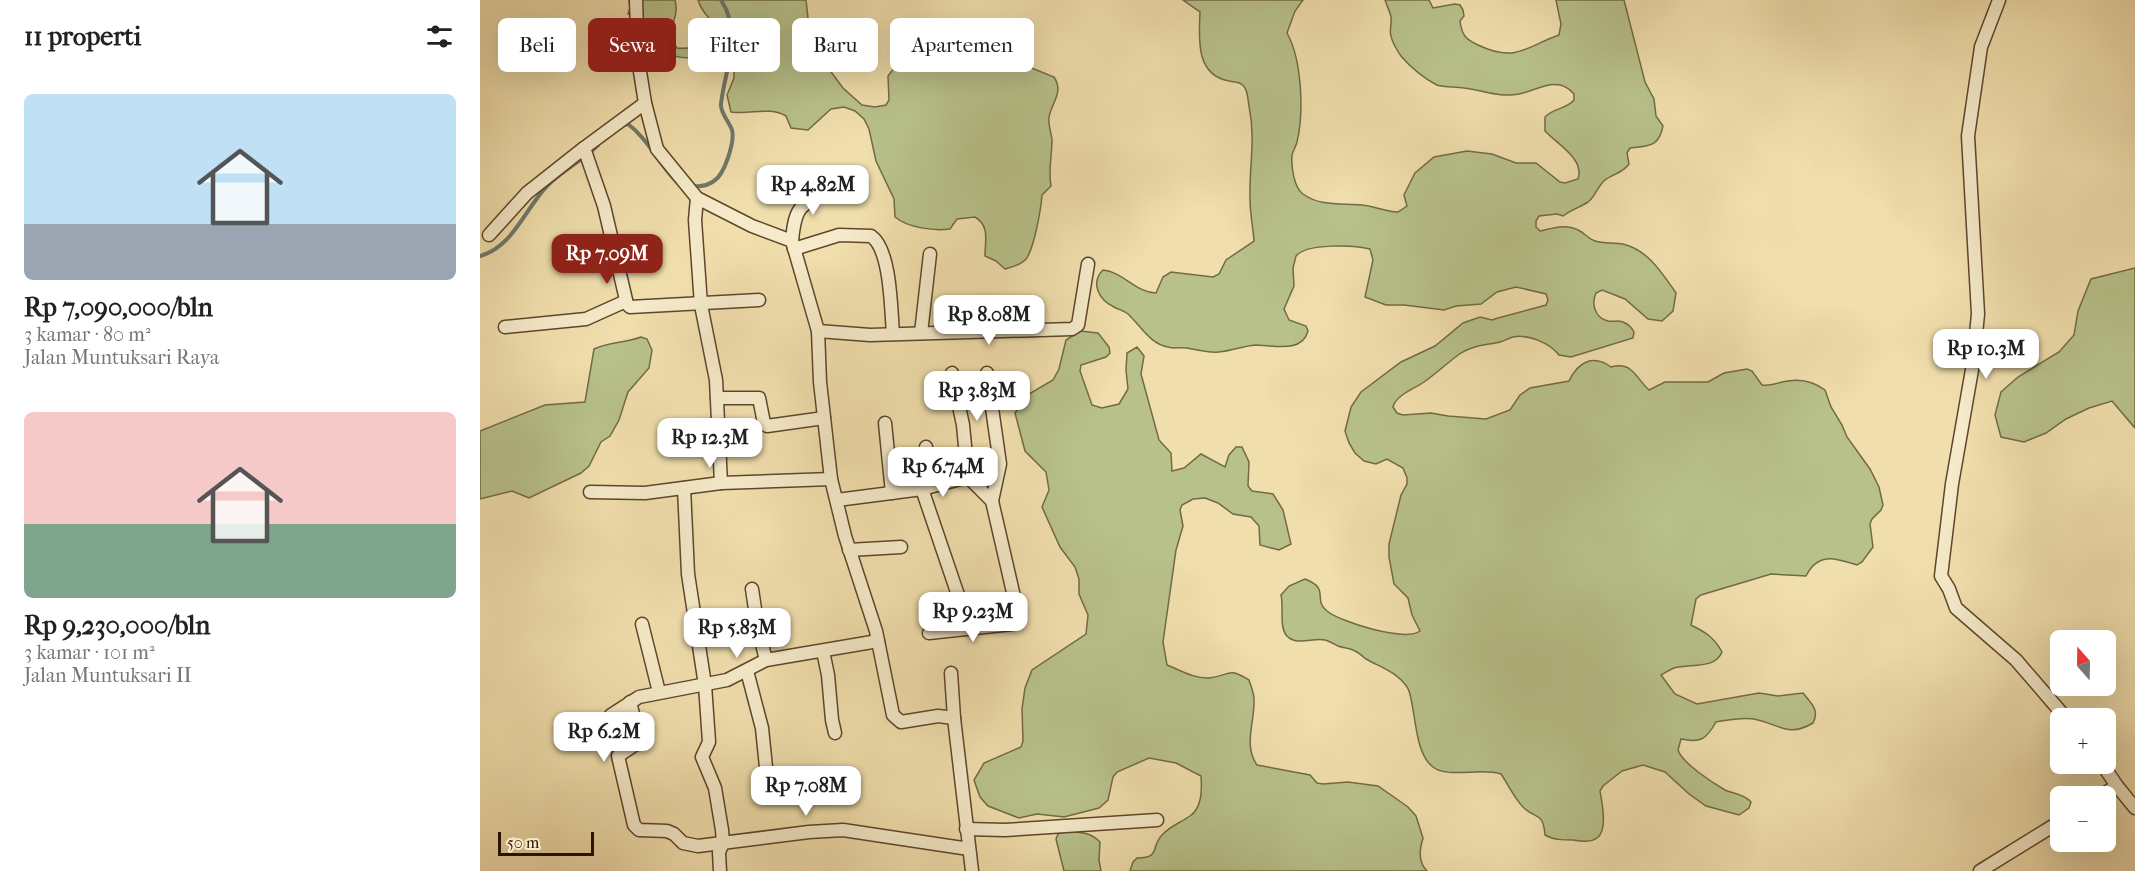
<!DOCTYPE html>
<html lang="id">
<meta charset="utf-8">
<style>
:root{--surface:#fff;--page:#f2f2f2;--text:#222;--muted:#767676;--accent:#8f2418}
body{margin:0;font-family:"IM FELL French Canon",serif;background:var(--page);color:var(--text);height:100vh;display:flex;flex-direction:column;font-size:22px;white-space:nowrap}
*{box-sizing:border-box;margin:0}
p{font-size:20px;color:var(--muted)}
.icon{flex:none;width:33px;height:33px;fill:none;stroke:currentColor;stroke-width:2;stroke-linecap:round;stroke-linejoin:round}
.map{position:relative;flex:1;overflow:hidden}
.side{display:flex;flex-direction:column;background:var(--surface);width:480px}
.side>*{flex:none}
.hud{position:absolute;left:18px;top:18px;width:570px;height:54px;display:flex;gap:12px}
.needle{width:39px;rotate:340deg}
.buttons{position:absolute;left:1570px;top:630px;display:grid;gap:12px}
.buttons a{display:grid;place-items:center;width:66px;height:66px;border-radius:9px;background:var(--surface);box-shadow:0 6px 24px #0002;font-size:30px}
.scale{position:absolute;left:18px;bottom:15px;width:96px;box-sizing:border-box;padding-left:6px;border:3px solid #2d1300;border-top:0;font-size:16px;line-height:21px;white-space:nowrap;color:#2d1300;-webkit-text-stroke:4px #f5eac9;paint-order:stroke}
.price{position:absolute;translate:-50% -51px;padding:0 14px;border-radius:12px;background:#fff;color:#222;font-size:20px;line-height:39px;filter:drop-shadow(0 2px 3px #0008)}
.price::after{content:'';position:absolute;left:50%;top:36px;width:18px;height:14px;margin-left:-9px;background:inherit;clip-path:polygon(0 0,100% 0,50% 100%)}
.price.active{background:var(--accent);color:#fff}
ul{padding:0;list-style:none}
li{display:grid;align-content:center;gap:12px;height:318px;padding:0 24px}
li span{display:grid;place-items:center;height:186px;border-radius:9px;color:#555}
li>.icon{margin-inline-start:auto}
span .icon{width:108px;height:108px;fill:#fffc;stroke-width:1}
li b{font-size:26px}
h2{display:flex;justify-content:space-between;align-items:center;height:72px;padding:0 24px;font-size:26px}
.pill{padding:0 21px;border-radius:9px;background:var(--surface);box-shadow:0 6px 24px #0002;font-size:21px;line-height:54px}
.pill.active{background:var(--accent);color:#fff}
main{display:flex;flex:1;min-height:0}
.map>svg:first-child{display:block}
</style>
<main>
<section class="side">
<h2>11 properti<svg class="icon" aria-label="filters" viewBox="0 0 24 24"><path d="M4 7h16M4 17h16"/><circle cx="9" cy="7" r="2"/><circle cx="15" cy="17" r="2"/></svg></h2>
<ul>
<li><span style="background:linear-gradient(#bfe0f5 70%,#9aa5b1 0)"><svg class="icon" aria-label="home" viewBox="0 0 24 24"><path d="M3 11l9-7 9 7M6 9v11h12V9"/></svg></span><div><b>Rp 7,090,000/bln</b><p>3 kamar · 80 m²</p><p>Jalan Muntuksari Raya</p></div></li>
<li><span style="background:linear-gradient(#f6c9c9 60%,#7fa58c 0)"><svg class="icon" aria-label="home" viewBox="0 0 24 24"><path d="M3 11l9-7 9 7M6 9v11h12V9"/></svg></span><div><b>Rp 9,230,000/bln</b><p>3 kamar · 101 m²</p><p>Jalan Muntuksari II</p></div></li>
</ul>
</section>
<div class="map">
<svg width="1655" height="871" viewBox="0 0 1655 871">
<rect width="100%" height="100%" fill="#f0deac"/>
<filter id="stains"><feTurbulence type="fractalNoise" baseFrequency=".00333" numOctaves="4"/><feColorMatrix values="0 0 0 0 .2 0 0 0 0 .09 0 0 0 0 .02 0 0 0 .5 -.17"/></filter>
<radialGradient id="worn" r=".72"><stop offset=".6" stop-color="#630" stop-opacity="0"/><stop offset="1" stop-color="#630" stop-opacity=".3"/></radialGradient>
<g fill="#b8c18a" stroke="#726a45" stroke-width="1.5">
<path d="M149,0h46c4,15 -4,23 -5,39l7,9c16,1 31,-1 42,-13 -5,-17 -16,-18 -21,-35h108l5,45 32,43 19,17 13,2 11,-2 3,-5 -1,-24 17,-22 10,-4h18l48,-13 16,5 10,16 47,19c10,15 -2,25 -5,40 -1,7 2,15 3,23 0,16 -4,30 -1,46l-9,9c-1,14 -8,54 -16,64 -5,6 -14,8 -21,10l-9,-8 -11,-5c0,-16 5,-30 -10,-39l-18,2 -7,10c-16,2 -42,-1 -55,-12l-1,-18 -18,-38 -7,-32 -5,-10 -9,-8 -11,-4 -13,2 -23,21 -17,-2 -5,-12c-17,-10 -35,-1 -55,-4l-4,-17 7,-17v-12l-25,-12c-18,6 -42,6 -55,-11 -4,-6 -5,-16 -7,-23l-19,-6 2,-6z"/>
<path d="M703,0h120l-8,11 -8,22c15,27 17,79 10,109 -1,4 -4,9 -5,13 -1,11 2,33 11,39 18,13 39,9 59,11 12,1 23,7 36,7l9,-6 -3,-11 11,-22 19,-16 33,-6 25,3 24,9h20l24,19 5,1 13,-4c7,-20 -21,-35 -33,-48v-14c8,-9 22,-8 29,-17v-6c-16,-19 -36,-4 -55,0 -19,4 -36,-4 -55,-6 -9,-2 -18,0 -27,-3 -12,-6 -27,-18 -36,-29 -3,-4 -9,-14 -10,-20 -2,-6 1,-13 0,-19 -1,-5 -4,-11 -6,-17h44l4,8 22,-4 5,1 3,5 1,6 -4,5c2,14 5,18 18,24 38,18 47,2 81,-10l2,-11 -5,-24h68l21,82 9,17 2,17 7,10c-4,21 -14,20 -33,22l-3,5 2,11c-6,9 -16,10 -24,16 -8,7 -10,17 -17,22 -8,5 -17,8 -25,14l-6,-2 -18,2 -3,5v6l4,4c14,-3 26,-8 40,0 5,3 9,8 15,10 9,3 19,1 28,3 25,6 39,29 53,49l-3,18 -11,10 -14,-2 -23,-20 -23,-9 -6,3c-5,11 -1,25 12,28 5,1 10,-1 15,1 5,2 9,6 11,10l-1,6 -62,19 -12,-2c-9,-12 -31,-21 -46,-18 -4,1 -8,4 -13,5 -13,3 -27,3 -39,11 -13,9 -24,20 -37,29 -10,7 -28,13 -31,25l4,6 6,2 28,-2 17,3 38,3 24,-9 10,-15 10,-7 39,-7c9,-19 24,-27 42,-14 21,-6 24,10 38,23l16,-8h43l16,-9 23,-4 5,2 10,14c7,1 13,-1 20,-3 16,-4 30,-2 43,8l6,17 11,18 5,12 23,32 9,18 4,18 -2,5 -9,9 -2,5 3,23 -11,15 -5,3c-22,-7 -39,-13 -51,11l-35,-2 -70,21 -5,4 -5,26c14,7 23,12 31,27 -7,18 -33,11 -48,16 -5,2 -9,5 -13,7l14,19 22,10 62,-11 19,3 25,-3c8,10 17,17 10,30 -25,15 -34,1 -59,-4 -13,-2 -26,1 -38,3 -10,18 -16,21 -35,17l-3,11c4,13 35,33 47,40 9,4 19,4 26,12l-2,6 -10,7 -33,-9 -17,-12 -24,-22 -22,-7 -21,6 -19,15 -3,5c2,12 8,39 -3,47 -7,5 -17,3 -24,2 -10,0 -20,0 -28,-5 -2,-24 -9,-15 -22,-28 -9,-9 -15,-23 -22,-33 -19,-7 -53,5 -68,-7 -16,-12 -17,-44 -21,-63 -1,-6 -2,-13 -5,-17 -10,-15 -27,-20 -41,-28 -4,-3 -6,-6 -11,-8 -5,-3 -12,-3 -17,-5 -4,-2 -9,-5 -13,-6 -12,-3 -29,7 -39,-5 -7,-10 -2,-28 -5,-40l8,-9 16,-7c26,10 7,20 22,32 13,11 78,31 93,20l-8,-16 -4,-17 -14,-14 -5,-27v-13l12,-49 6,-11v-6l-4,-10 -16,-9 -11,5 -12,-3 -9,-8 -6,-10 -4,-12 6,-24 10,-15 40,-30 34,-16 28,-23 17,-6 12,3 6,-2 48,-13 2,-5 -2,-6 -30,-7 -19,5 -16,12 -25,2 -12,4 -40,-5h-18l-21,-8 8,-37 -3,-11c-16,-4 -63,-6 -74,7l-3,12 1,18 -10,23 5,11 17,6 2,5c-6,23 -36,14 -53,14 -12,1 -24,6 -36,7 -11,1 -22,-2 -32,-4 -6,-1 -13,1 -19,-1 -17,-3 -26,-19 -38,-31 -4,-5 -11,-6 -16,-9 -15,-7 -24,-24 -11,-37 20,2 32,22 53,23l7,-16 8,-5 42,5 6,-3 7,-14 28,-19c-1,-14 -4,-28 -4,-42 -1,-33 6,-59 -1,-93 -1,-5 -1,-13 -4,-18 -3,-6 -10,-6 -16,-7 -34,-6 -30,-43 -29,-69z"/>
<polygon points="1655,268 1655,428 1632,401 1609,408 1586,419 1566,433 1544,442 1521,437 1515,415 1521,392 1538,377 1579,352 1594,335 1598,311 1611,279"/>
<path d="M600,331l18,2 11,14 1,6 -4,4 -25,8 -1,6 12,34 10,3 17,-4 9,-15 -2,-19 1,-17 10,-6 7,9 -3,18 18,66 12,13 1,18 12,-3 17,-14 24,13 4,-12 7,-8h6l7,15 -1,24 4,5 21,3 10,16 8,34 -12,6 -19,-5 -1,-19 -8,-9 -18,-3 -15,-11 -13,-5 -12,1 -11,6 -2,5 3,16 -7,24 -13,92 4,23c13,5 28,14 42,13 22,-2 17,-12 40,2 2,6 5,13 5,19 1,23 -11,46 3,66l53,10 7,8 6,1 25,-2 30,4 30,21 8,9 7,22c-4,12 -5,24 4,33h-297l3,-9 4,-4c24,0 13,-10 25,-23 8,-9 18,-12 28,-19 12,-8 12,-26 11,-40l-25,-13 -27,-5 -32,14 -4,5 -5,23 -9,8 -35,9 -27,-3 -18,4 -31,-12 -8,-9 -6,-17 10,-17 37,-16 2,-6 -1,-32 3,-21 7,-18 54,-36 2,-19 -9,-21v-15l-4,-12 -15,-20 -18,-40 7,-17 -3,-18 -21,-21 -10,-38 14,-19 24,-14 6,-11 7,-29z"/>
<path d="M161,337l6,2 5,11 -3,18 -21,24 -9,28 -9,16 -9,6 -12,24 -8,7 -52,25 -17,-7 -32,8v-68l65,-26 40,-3 9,-53c15,-7 31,-6 47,-12z"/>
<path d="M583,832c15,0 27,-1 37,10l-1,18 2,11h-37l-8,-32 2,-5z"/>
</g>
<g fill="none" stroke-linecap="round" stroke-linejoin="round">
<g stroke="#70786a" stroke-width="4">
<path d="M142,125l6,-1c20,15 31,40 49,58"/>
<path d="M213,186c8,1 14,0 21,-5 11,-7 21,-40 18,-51 -3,-9 -12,-17 -11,-26 4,-36 22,-70 0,-104"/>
<path d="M0,256c33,-9 45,-47 67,-70 15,-15 36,-26 51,-41"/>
</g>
<g stroke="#5e462b" stroke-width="15">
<g id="minor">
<polyline points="156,0 158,59 165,103 177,149 217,198 272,226 312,241 338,331 340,382 351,479 365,536 396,631 413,715 421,722 458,716 474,718"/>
<polyline points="1519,0 1501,47 1488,136 1498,314 1493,364 1472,484 1461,576 1469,589 1476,608 1536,660 1586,718"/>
<polyline points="165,103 104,148 124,206 147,304 150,307 279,300"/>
<polyline points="217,198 215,220 221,305 236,380 241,483"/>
<polyline points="9,235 47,193 104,148"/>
<path d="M312,241c3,-35 8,-37 40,-50"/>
<path d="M314,249l45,-14 32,1c20,13 20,75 22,98"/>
<polyline points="25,327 106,319 146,301"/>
<polyline points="338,331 390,335 592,329 598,325 608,264"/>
<polyline points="441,333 450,254"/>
<polyline points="472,373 483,425 488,477"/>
<polyline points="507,373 520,464 512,501"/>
<polyline points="237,398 279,398 284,423 287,426 344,418"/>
<polyline points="405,423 412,493"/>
<polyline points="446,447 452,485"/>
<polyline points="204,488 208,574 225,685 229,742 222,757 235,788 242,830 243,843 239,852 240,871"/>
<polyline points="442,489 478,595 483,629"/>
<polyline points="110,492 165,493 241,483 351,479"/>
<polyline points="357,500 442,489 488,477 512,501 538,614 538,620 532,624 449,633"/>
<polyline points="369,550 421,547"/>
<polyline points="272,589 278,629 286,660"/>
<polyline points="162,624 179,692"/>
<polyline points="343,651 348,675 352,720 355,733"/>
<polyline points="267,671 282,728 287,777"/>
<polyline points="471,673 474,718 492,871"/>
<polyline points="150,702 158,734 156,744 138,756 154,825 159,830 187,831 194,834 203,843 218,846 329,832 363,830 489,849"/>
<polyline points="131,715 159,697 247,680 286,660 398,641"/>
<polyline points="1622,764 1637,786 1655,808"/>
<polyline points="1620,796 1637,786"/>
<polyline points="486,829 525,830 677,820"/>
<polyline points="1500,871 1581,821"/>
</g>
</g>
<use href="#minor" stroke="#f5eac9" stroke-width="12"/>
</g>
<rect width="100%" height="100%" filter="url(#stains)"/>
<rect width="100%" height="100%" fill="url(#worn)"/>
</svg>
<div class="buttons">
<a><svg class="needle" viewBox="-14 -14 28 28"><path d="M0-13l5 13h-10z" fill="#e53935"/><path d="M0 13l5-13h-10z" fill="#767676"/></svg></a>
<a>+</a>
<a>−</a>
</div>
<div class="scale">50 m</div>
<b class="price" style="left:333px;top:216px">Rp 4.82M</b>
<b class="price active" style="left:127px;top:285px">Rp 7.09M</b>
<b class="price" style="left:509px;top:346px">Rp 8.08M</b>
<b class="price" style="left:1506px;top:380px">Rp 10.3M</b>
<b class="price" style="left:497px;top:422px">Rp 3.83M</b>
<b class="price" style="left:230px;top:469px">Rp 12.3M</b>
<b class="price" style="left:463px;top:498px">Rp 6.74M</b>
<b class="price" style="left:493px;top:643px">Rp 9.23M</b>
<b class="price" style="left:257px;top:659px">Rp 5.83M</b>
<b class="price" style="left:124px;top:763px">Rp 6.2M</b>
<b class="price" style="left:326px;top:817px">Rp 7.08M</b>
<div class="hud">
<a class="pill">Beli</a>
<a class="pill active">Sewa</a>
<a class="pill">Filter</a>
<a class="pill">Baru</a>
<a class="pill">Apartemen</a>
</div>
</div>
</main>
